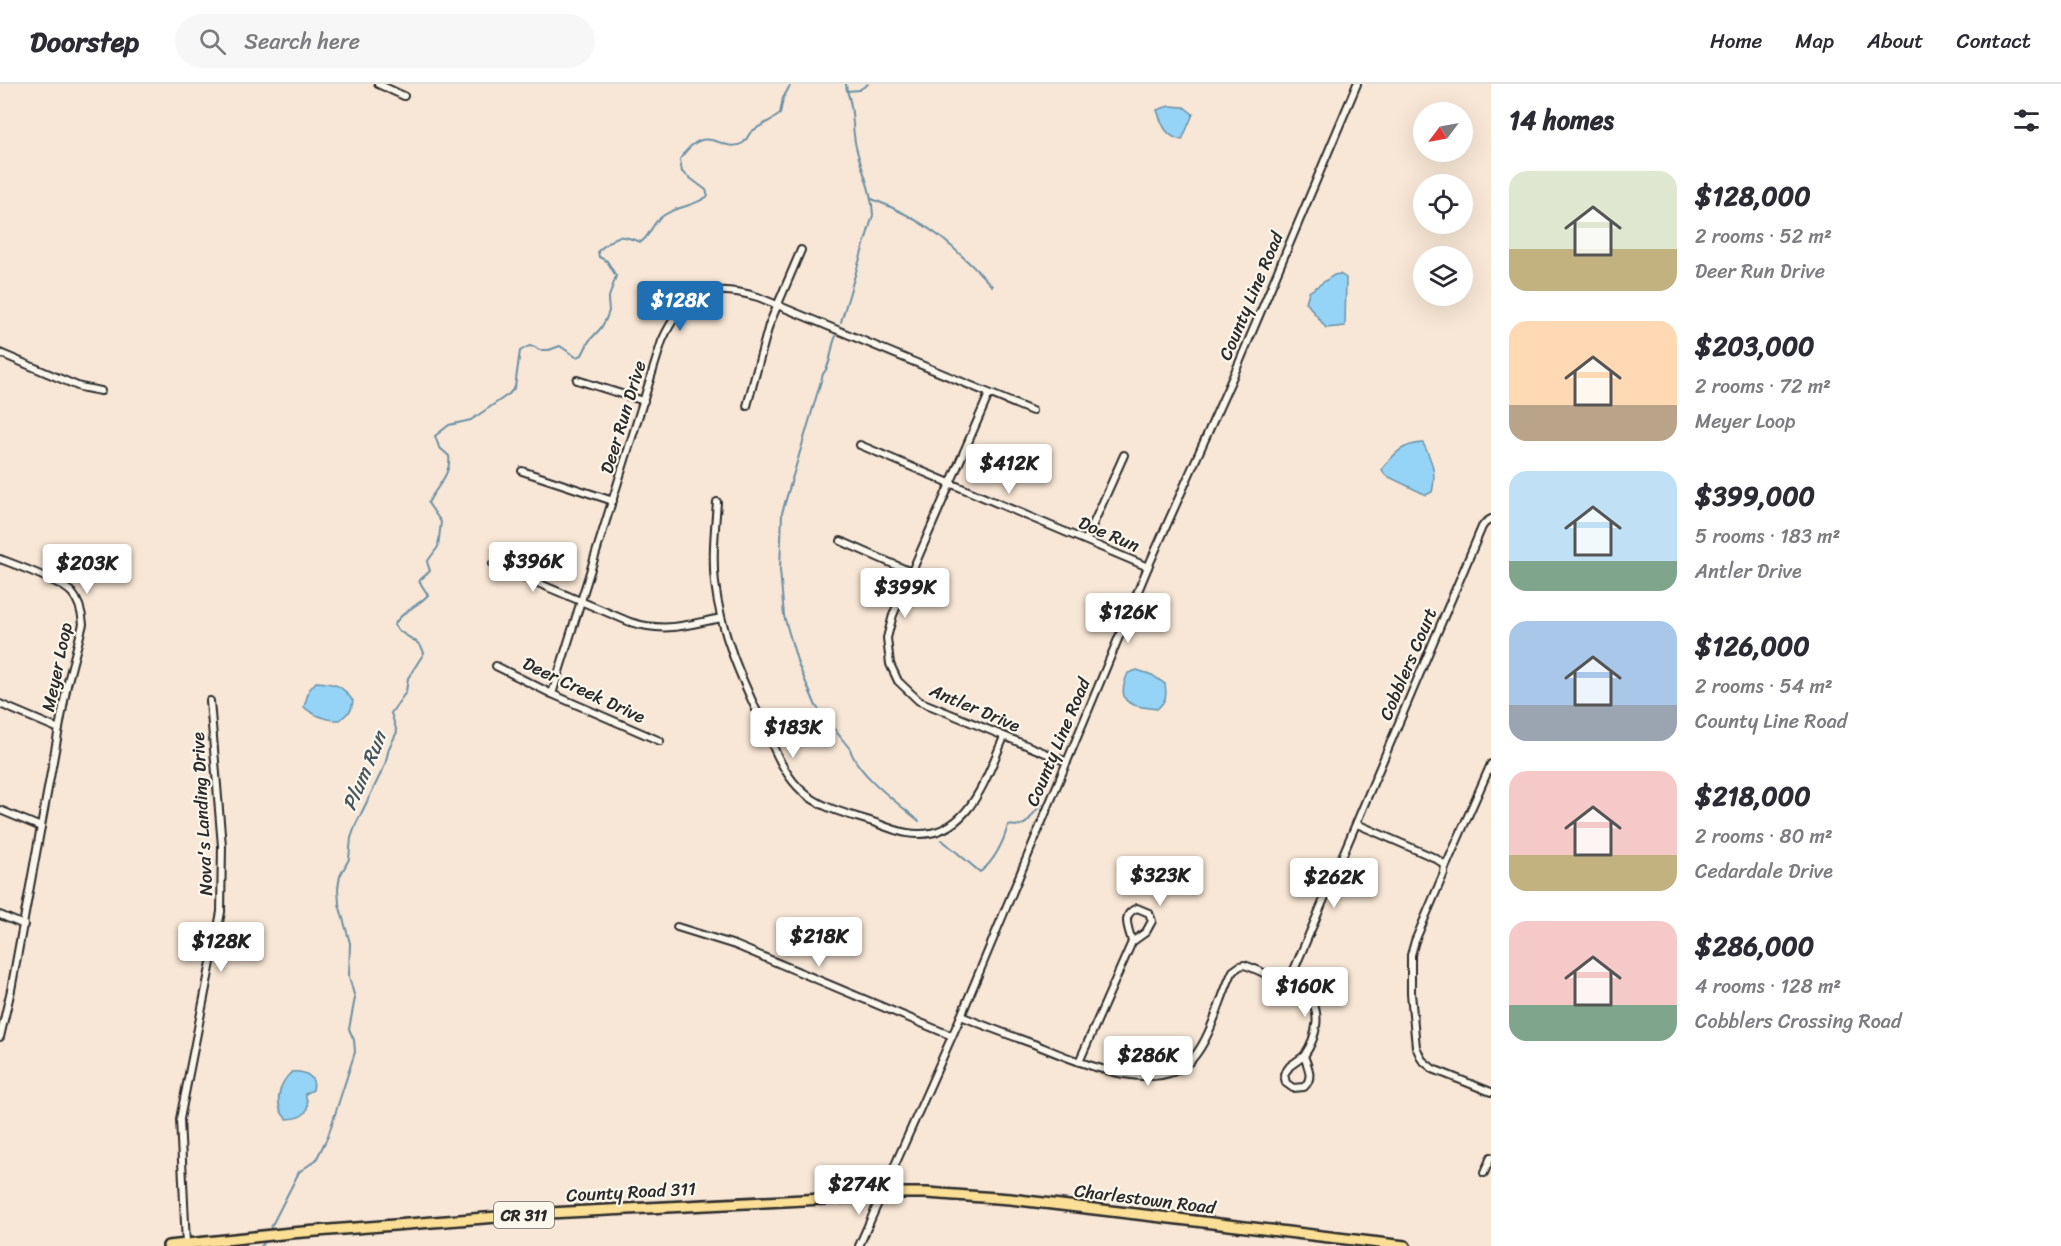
<!DOCTYPE html>
<meta charset="utf-8">
<style>
:root{--surface:#fff;--page:#f7f7f7;--text:#2b2b33;--muted:#7c7c81;--line:#e1e1e2;--accent:#1f6fb2}
body{margin:0;font-family:Sriracha,sans-serif;background:var(--page);color:var(--text);height:100vh;display:flex;flex-direction:column;font-size:22px;white-space:nowrap}
*{box-sizing:border-box;margin:0}
p{font-size:20px;color:var(--muted)}
.icon{flex:none;width:33px;height:33px;fill:none;stroke:currentColor;stroke-width:2;stroke-linecap:round;stroke-linejoin:round}
.map{position:relative;flex:1;overflow:hidden}
.panel{display:flex;flex-direction:column;background:var(--surface);width:570px}
.panel>*{flex:none}
.needle{width:39px;rotate:238deg}
.tools{position:absolute;left:1413px;top:18px;display:grid;gap:12px}
.tools a{display:grid;place-items:center;width:60px;height:60px;border-radius:50%;background:var(--surface);box-shadow:0 6px 24px #0002;font-size:30px}
.price{position:absolute;translate:-50% -51px;padding:0 14px;border-radius:6px;background:#fff;color:#222;font-size:20px;line-height:39px;filter:drop-shadow(0 2px 3px #0008)}
.price::after{content:'';position:absolute;left:50%;top:36px;width:18px;height:14px;margin-left:-9px;background:inherit;clip-path:polygon(0 0,100% 0,50% 100%)}
.price.current{background:var(--accent);color:#fff}
ul{padding:0;list-style:none}
li{display:flex;align-items:center;gap:18px;height:150px;padding:0 18px}
li span{display:grid;place-items:center;flex:none;width:168px;height:120px;border-radius:18px;color:#555}
li>.icon{margin-inline-start:auto}
span .icon{width:72px;height:72px;fill:#fffc;stroke-width:1}
li b{font-size:26px}
h2{display:flex;justify-content:space-between;align-items:center;height:72px;padding:0 18px;font-size:26px}
header{display:flex;align-items:center;gap:36px;box-sizing:border-box;height:84px;padding:0 30px;background:var(--surface);border-bottom:2px solid var(--line)}
header strong{font-size:28px}
nav{display:flex;gap:33px;margin-inline-start:auto;font-size:21px}
.search{width:420px;height:54px;background:var(--page);display:flex;align-items:center;gap:15px;box-sizing:border-box;padding:0 21px;border-radius:33px;color:var(--muted);font-size:22px}
main{display:flex;flex:1;min-height:0}
.map>svg:first-child{display:block}
</style>
<header>
<strong>Doorstep</strong>
<div class="search"><svg class="icon" aria-label="search" viewBox="0 0 24 24"><circle cx="10" cy="10" r="6"/><path d="M15 15l6 6"/></svg>Search here</div>
<nav><a>Home</a><a>Map</a><a>About</a><a>Contact</a></nav>
</header>
<main>
<div class="map">
<svg width="1491" height="1162" viewBox="0 0 1491 1162">
<rect width="100%" height="100%" fill="#f8e7d6"/>
<filter id="ink" filterUnits="userSpaceOnUse"><feTurbulence type="fractalNoise" baseFrequency=".0167" numOctaves="2"/><feDisplacementMap in="SourceGraphic" scale="12" xChannelSelector="R" yChannelSelector="G"/><feConvolveMatrix kernelMatrix="1 2 1 2 8 2 1 2 1" color-interpolation-filters="sRGB"/></filter>
<g filter="url(#ink)">
<g fill="#95d4f6" stroke="#6b90a5" stroke-width="1.5">
<path d="M1169,22l15,1 9,7 -11,26c-16,-3 -20,-15 -25,-30z"/>
<polygon points="1340,190 1346,194 1345,242 1326,244 1306,218 1309,208 1334,191"/>
<path d="M1423,359c9,18 14,30 9,49l-6,3 -41,-20 -3,-6c13,-16 20,-25 41,-26z"/>
<path d="M1137,586l15,5 13,9c2,12 1,17 -8,25 -28,-3 -42,-6 -29,-36z"/>
<path d="M316,598c19,1 26,3 37,19l-2,9 -11,10c-11,1 -28,-5 -36,-13l5,-17z"/>
<path d="M292,988c12,-1 25,4 21,18l-8,4c7,18 -1,24 -18,25 -14,-12 -9,-36 5,-47z"/>
</g>
<g fill="none" stroke-linecap="round" stroke-linejoin="round">
<g stroke="#6b90a5" stroke-width="2">
<polyline points="846,0 847,7 859,6 868,0"/>
<path d="M872,115c53,20 82,47 120,87"/>
<path d="M841,238l32,-107c-1,-23 -10,-42 -16,-64 -6,-19 -2,-41 -10,-60"/>
<path d="M836,252c-6,12 -4,28 -13,38l-41,139 -2,57 4,46 14,48 18,42 34,43c7,25 49,55 69,72"/>
<path d="M942,756l38,32c14,-10 24,-31 28,-47 23,4 19,-8 34,-21"/>
<path d="M271,1143l28,-55 17,-12 12,-24 27,-84 -1,-12 -5,-11 6,-31 -6,-21 1,-34 -11,-39 -1,-16 2,-12 9,-17 2,-21 5,-14 29,-59 4,-17 8,-16 -6,-19 15,-21 2,-14 16,-25c-4,-15 -23,-16 -30,-28 8,-14 23,-18 34,-30l-9,-14 11,-10 -3,-9 11,-15 3,-25 -13,-19c8,-16 24,-29 21,-47l-10,-9 -4,-11 14,-11 22,-5 38,-26 6,-7 5,-36 9,-5 6,1 4,3h10l11,-4 16,11 6,-2 7,-14 12,-13 5,-9 3,-8 -1,-11 8,-24 -9,-15 -8,-4 -1,-6c20,-16 18,-18 43,-9 9,-6 10,-16 18,-23 14,-13 33,-11 49,-23l-2,-6 -24,-18 -2,-13c28,-41 42,-3 63,-16 3,-2 5,-8 8,-11 8,-6 20,-11 29,-18l3,-16 8,-14"/>
<polyline points="261,1162 263,1159"/>
</g>
<g stroke="#2b2b2b" stroke-width="10">
<g id="street">
<polyline points="378,0 404,12"/>
<polyline points="0,269 80,303 101,307"/>
<polyline points="577,296 644,317"/>
<polyline points="989,310 893,531 887,554 890,580 898,597 919,617 1067,678"/>
<polyline points="747,322 769,241 801,166"/>
<polyline points="860,361 1148,483"/>
<polyline points="522,387 613,417"/>
<path d="M717,418c-2,26 -5,55 -2,81 6,53 28,99 50,146 10,21 19,46 37,62 19,18 50,24 74,32 10,4 20,8 31,10 60,10 78,-53 97,-96"/>
<polyline points="1086,456 1124,371"/>
<polyline points="841,457 911,488"/>
<path d="M0,475c16,6 61,22 72,34 7,8 10,20 11,31l-16,61 -56,305 -11,47"/>
<path d="M493,480l137,58c36,11 56,3 91,-4"/>
<polyline points="496,582 552,610 660,657"/>
<path d="M552,610l110,-353c22,-49 45,-59 96,-44l274,114"/>
<polyline points="0,620 59,645"/>
<polyline points="0,726 41,743"/>
<polyline points="1357,740 1435,774 1445,781 1444,789 1415,857 1411,871 1411,909 1416,963 1422,976 1433,985 1491,1008"/>
<polyline points="1445,784 1491,680"/>
<path d="M1137,824l12,5 3,8 -6,11 -14,10c-3,-14 -12,-27 5,-34z"/>
<polyline points="0,831 24,841"/>
<polyline points="677,843 735,861 952,952"/>
<polyline points="1288,900 1482,443 1485,439 1491,435"/>
<path d="M961,932c24,10 48,19 73,28 40,16 124,55 159,14 19,-22 27,-61 40,-87l7,-5 4,-1c11,3 21,9 30,13 10,5 21,8 30,15 20,15 13,44 0,63"/>
<path d="M1304,972c4,11 10,22 0,31l-11,1 -7,-5 -2,-9 6,-8z"/>
<polyline points="1079,978 1132,858"/>
<polyline points="1484,1089 1491,1073"/>
<polyline points="186,1160 180,1035 221,828 222,762 210,617"/>
<polyline points="859,1162 961,932 1148,483 1239,279 1357,0"/>
</g>
</g>
<g stroke="#2b2b2b" stroke-width="14">
<polyline id="primary" points="168,1162 291,1149 549,1129 881,1112 902,1109 927,1109 1010,1115 1405,1162"/>
</g>
<use href="#street" stroke="#fbf7ec" stroke-width="6"/>
<use href="#primary" stroke="#fbdf96" stroke-width="9"/>
</g>
</g>
<g text-anchor="middle" stroke-width="4.5" stroke-linejoin="round" paint-order="stroke">
<rect fill="#fbf7ec" stroke="#696865" stroke-width="1.5" x="494" y="1118" width="60" height="26" rx="4.5"/>
<g font-size="16" font-weight="bold" fill="#2b2b2b">
<text x="524" y="1137">CR 311</text>
</g>
<g font-size="18" fill="#2b2b2b" stroke="#fbf7ec">
<text transform="translate(1251 212) rotate(-67)" y="6">County Line Road</text>
<text transform="translate(623 333) rotate(-73)" y="6">Deer Run Drive</text>
<text transform="translate(1109 450) rotate(23)" y="6">Doe Run</text>
<text transform="translate(1408 580) rotate(-67)" y="6">Cobblers Court</text>
<text transform="translate(57 583) rotate(-78)" y="6">Meyer Loop</text>
<text transform="translate(584 606) rotate(25)" y="6">Deer Creek Drive</text>
<text transform="translate(975 624) rotate(23)" y="6">Antler Drive</text>
<text transform="translate(1058 658) rotate(-67)" y="6">County Line Road</text>
<text transform="translate(202 730) rotate(-93)" y="6">Nova's Landing Drive</text>
<text transform="translate(631 1108) rotate(-3)" y="6">County Road 311</text>
<text transform="translate(1145 1115) rotate(7)" y="6">Charlestown Road</text>
</g>
<g font-size="20" font-style="italic" fill="#46555e" stroke="#fbf7ec">
<text transform="translate(364 687) rotate(-67)" y="7">Plum Run</text>
</g>
</g>
</svg>
<div class="tools">
<a><svg class="needle" viewBox="-14 -14 28 28"><path d="M0-13l5 13h-10z" fill="#e53935"/><path d="M0 13l5-13h-10z" fill="#7c7c81"/></svg></a>
<a><svg class="icon" aria-label="locate" viewBox="0 0 24 24"><circle cx="12" cy="12" r="6"/><path d="M12 2v4M12 18v4M2 12h4M18 12h4"/></svg></a>
<a><svg class="icon" aria-label="layers" viewBox="0 0 24 24"><path d="M12 4l9 5-9 5-9-5zM3 14l9 5 9-5"/></svg></a>
</div>
<b class="price current" style="left:680px;top:248px">$128K</b>
<b class="price" style="left:1009px;top:411px">$412K</b>
<b class="price" style="left:533px;top:509px">$396K</b>
<b class="price" style="left:87px;top:511px">$203K</b>
<b class="price" style="left:905px;top:535px">$399K</b>
<b class="price" style="left:1128px;top:560px">$126K</b>
<b class="price" style="left:793px;top:675px">$183K</b>
<b class="price" style="left:1160px;top:823px">$323K</b>
<b class="price" style="left:1334px;top:825px">$262K</b>
<b class="price" style="left:819px;top:884px">$218K</b>
<b class="price" style="left:221px;top:889px">$128K</b>
<b class="price" style="left:1305px;top:934px">$160K</b>
<b class="price" style="left:1148px;top:1003px">$286K</b>
<b class="price" style="left:859px;top:1132px">$274K</b>
</div>
<section class="panel">
<h2>14 homes<svg class="icon" aria-label="filters" viewBox="0 0 24 24"><path d="M4 7h16M4 17h16"/><circle cx="9" cy="7" r="2"/><circle cx="15" cy="17" r="2"/></svg></h2>
<ul>
<li><span style="background:linear-gradient(#dfe7d0 65%,#c2b280 0)"><svg class="icon" aria-label="home" viewBox="0 0 24 24"><path d="M3 11l9-7 9 7M6 9v11h12V9"/></svg></span><div><b>$128,000</b><p>2 rooms · 52 m²</p><p>Deer Run Drive</p></div></li>
<li><span style="background:linear-gradient(#ffd9b3 70%,#b9a48a 0)"><svg class="icon" aria-label="home" viewBox="0 0 24 24"><path d="M3 11l9-7 9 7M6 9v11h12V9"/></svg></span><div><b>$203,000</b><p>2 rooms · 72 m²</p><p>Meyer Loop</p></div></li>
<li><span style="background:linear-gradient(#bfe0f5 75%,#7fa58c 0)"><svg class="icon" aria-label="home" viewBox="0 0 24 24"><path d="M3 11l9-7 9 7M6 9v11h12V9"/></svg></span><div><b>$399,000</b><p>5 rooms · 183 m²</p><p>Antler Drive</p></div></li>
<li><span style="background:linear-gradient(#a9c7e8 70%,#9aa5b1 0)"><svg class="icon" aria-label="home" viewBox="0 0 24 24"><path d="M3 11l9-7 9 7M6 9v11h12V9"/></svg></span><div><b>$126,000</b><p>2 rooms · 54 m²</p><p>County Line Road</p></div></li>
<li><span style="background:linear-gradient(#f6c9c9 70%,#c2b280 0)"><svg class="icon" aria-label="home" viewBox="0 0 24 24"><path d="M3 11l9-7 9 7M6 9v11h12V9"/></svg></span><div><b>$218,000</b><p>2 rooms · 80 m²</p><p>Cedardale Drive</p></div></li>
<li><span style="background:linear-gradient(#f6c9c9 70%,#7fa58c 0)"><svg class="icon" aria-label="home" viewBox="0 0 24 24"><path d="M3 11l9-7 9 7M6 9v11h12V9"/></svg></span><div><b>$286,000</b><p>4 rooms · 128 m²</p><p>Cobblers Crossing Road</p></div></li>
</ul>
</section>
</main>
